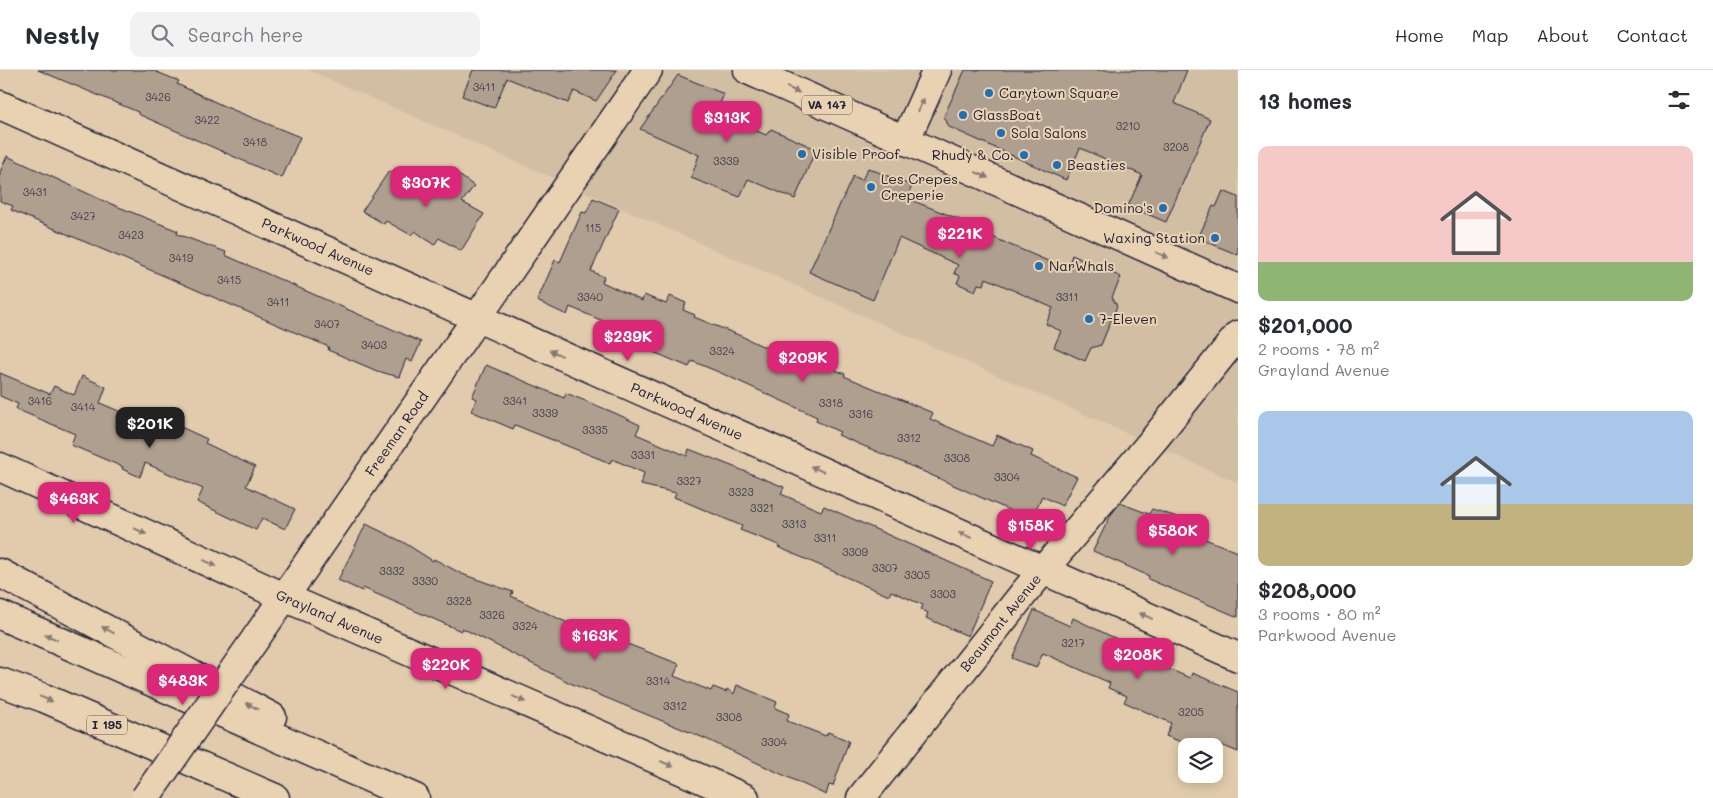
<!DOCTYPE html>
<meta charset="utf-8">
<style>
:root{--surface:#fff;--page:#f2f2f3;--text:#2b2b33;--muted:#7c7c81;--line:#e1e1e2;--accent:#db2777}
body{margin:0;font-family:Mali,sans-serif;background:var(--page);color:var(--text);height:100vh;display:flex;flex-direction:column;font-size:19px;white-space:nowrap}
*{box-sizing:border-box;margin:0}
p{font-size:16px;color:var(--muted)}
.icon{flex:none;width:28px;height:28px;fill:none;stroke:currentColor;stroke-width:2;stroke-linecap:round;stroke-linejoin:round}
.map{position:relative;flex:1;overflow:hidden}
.side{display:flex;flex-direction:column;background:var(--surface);width:475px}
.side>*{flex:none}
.buttons{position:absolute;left:1178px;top:668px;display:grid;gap:10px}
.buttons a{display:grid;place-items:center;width:45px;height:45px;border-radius:10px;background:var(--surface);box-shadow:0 2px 12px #0003;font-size:25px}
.price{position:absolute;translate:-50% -42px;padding:0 11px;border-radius:10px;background:var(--accent);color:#fff;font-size:16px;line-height:32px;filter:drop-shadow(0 1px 2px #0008)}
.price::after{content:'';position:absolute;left:50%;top:30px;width:15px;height:11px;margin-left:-8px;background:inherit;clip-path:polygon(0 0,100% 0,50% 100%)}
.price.active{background:#222;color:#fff}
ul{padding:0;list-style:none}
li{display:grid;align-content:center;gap:10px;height:265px;padding:0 20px}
li span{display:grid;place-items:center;height:155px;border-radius:10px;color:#555}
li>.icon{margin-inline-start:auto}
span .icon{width:90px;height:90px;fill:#fffc;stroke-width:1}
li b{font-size:21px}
h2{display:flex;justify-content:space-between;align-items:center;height:60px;padding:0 20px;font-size:21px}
header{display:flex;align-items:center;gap:30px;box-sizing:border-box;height:70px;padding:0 25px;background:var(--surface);border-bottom:1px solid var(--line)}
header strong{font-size:24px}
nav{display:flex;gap:28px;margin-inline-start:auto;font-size:18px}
.search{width:350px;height:45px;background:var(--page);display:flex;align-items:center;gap:12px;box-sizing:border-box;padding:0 18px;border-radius:10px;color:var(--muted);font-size:19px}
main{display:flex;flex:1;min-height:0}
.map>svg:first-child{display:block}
</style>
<header>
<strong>Nestly</strong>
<div class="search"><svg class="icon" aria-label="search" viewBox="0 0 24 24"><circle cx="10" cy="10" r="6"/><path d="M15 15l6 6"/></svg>Search here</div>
<nav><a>Home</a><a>Map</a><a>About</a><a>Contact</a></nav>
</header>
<main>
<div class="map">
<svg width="1238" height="728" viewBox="0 0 1238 728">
<rect width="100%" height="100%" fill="#e1cbac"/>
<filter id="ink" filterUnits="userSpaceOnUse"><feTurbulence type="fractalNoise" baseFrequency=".02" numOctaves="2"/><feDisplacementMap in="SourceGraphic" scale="10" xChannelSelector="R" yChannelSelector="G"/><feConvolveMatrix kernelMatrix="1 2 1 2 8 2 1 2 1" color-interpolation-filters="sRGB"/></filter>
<g filter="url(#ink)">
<polygon fill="#d2bea3" points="308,0 1238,0 1238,413 628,141"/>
<g fill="#ae9f8e" stroke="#22223b">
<polygon points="38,0 152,0 179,11 177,14 226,37 300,67 282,108 138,44 138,42"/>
<polygon points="473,0 617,0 596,31 574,21 568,33 507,8 494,38 462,26"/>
<polygon points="965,0 1187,0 1174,33 1210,49 1166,152 1128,136 1142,105 1080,78 1066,110 949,57 944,46"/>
<polygon points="678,5 724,24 716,43 766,65 771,59 816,79 795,129 748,109 740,127 691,108 699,85 640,59"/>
<polygon points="7,86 104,131 178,161 177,164 226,182 225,185 421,272 412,292 406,289 399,307 377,301 328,280 329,277 11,140 13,136 0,131 0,102"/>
<polygon points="868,98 912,116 906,128 961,150 960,152 1008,174 1067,199 1072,185 1121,207 1112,227 1117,236 1101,275 1091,278 1085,291 1054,277 1061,261 1046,254 1053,238 986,208 984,215 978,214 975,221 957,213 960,206 954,203 958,195 899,168 873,230 809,202 853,106 862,110"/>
<polygon points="389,101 412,113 420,101 443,117 455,102 474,116 462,132 484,144 461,181 439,168 434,175 415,161 411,165 386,151 384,154 362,141"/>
<polygon points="1223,121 1238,127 1238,185 1198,168 1213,136 1216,137"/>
<polygon points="593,128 619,139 591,201 604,207 602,212 642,231 644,225 666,234 670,226 686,233 683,240 695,245 694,247 741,266 790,289 793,282 845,304 844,306 933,343 930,349 992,376 997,365 1033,381 1031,386 1077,407 1062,436 1042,426 1031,450 920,400 838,365 840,362 816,351 817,347 721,303 692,291 689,297 646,279 650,271 570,237 567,245 537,231 555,190 560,192 582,142 586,143"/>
<polygon points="486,295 564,328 566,323 615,343 640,355 636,364 687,386 689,379 784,417 781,424 821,441 824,436 991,511 968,566 926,548 928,543 921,539 923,535 891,521 889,526 778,477 779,475 740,460 742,456 674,427 676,423 641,415 644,403 612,389 610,393 515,355 513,359 471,341 477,329 472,327"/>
<polygon points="0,303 50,324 54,316 74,325 82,306 106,317 100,333 168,362 172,353 207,369 205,373 255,397 246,416 295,439 285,459 262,448 256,460 197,432 203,419 145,393 140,407 122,399 123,397 71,375 75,364 16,339 18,334 0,326"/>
<polygon points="1120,433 1149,444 1152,439 1187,450 1195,455 1195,465 1238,482 1238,547 1148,509 1149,506 1093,481 1110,446"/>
<polygon points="366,454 403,472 433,491 434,489 462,504 513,522 511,526 608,572 612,568 679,594 674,606 711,621 713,617 726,622 727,619 734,624 737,615 777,632 775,638 789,644 787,651 826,666 828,662 849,671 833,716 829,715 826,725 704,668 570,613 462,558 461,561 363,518 362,521 338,510"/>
<polygon points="1034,540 1070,556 1073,548 1146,583 1143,588 1190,608 1192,603 1238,622 1238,682 1219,674 1217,680 1214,676 1191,676 1166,666 1171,653 1124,632 1127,626 1108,618 1110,613 1043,583 1036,598 1012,588"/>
</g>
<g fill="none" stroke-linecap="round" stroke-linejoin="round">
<g stroke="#22223b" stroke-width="31">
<g id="minor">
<path id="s1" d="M0,35l1238,552"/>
<polyline points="905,71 937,0"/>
<path id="s2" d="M0,397l284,130 461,201"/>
<path id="s3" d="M256,568l392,-568"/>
<path id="s4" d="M861,728l167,-210 127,-150 83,-103"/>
</g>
</g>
<g stroke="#22223b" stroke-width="31">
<polyline id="major" points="748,0 1238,219"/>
</g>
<g stroke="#22223b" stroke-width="31">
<g id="highway">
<polyline points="0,503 272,647"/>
<polyline points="0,545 415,728"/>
<polyline points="0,612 44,628 275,728"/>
</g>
</g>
<use href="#minor" stroke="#e9d2b1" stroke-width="28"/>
<use href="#major" stroke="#e9d2b1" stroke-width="28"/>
<use href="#highway" stroke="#e9d2b1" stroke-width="28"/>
<g stroke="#22223b" stroke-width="31" stroke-linecap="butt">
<polyline id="minor-bridge" points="145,728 256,568"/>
</g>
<use href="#minor-bridge" stroke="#e9d2b1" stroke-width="28"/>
</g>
<defs><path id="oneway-solid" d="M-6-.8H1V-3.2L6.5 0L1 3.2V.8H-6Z" transform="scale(1.25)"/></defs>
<g fill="#867a76">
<use href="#oneway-solid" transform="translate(793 20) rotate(24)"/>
<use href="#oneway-solid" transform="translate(921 35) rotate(-66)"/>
<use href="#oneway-solid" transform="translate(982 105) rotate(24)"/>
<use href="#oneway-solid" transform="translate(1162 185) rotate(24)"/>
<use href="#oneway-solid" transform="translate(556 283) rotate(-156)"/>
<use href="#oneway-solid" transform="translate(817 399) rotate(-156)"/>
<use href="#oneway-solid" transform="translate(140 461) rotate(25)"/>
<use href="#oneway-solid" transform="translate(965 465) rotate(-156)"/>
<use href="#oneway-solid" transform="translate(210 493) rotate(25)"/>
<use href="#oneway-solid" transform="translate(1146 546) rotate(-156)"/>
<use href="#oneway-solid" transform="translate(108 560) rotate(-152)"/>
<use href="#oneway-solid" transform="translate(51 567) rotate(-156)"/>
<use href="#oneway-solid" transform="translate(46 629) rotate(22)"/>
<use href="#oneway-solid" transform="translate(519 629) rotate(24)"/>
<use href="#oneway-solid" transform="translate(252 636) rotate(-152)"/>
<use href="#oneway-solid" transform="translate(667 694) rotate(24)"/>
</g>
</g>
<g fill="#1f6fb2" stroke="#e9d2b1" stroke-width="2">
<circle cx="989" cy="23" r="5"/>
<circle cx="963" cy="45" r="5"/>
<circle cx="1001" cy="63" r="5"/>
<circle cx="802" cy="84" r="5"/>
<circle cx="1024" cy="85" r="5"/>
<circle cx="1057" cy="95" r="5"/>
<circle cx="871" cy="117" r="5"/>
<circle cx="1163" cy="138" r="5"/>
<circle cx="1215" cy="168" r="5"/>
<circle cx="1039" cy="196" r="5"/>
<circle cx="1089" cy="249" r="5"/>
</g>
<g text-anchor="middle" stroke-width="4" stroke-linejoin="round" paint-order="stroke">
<g font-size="11" fill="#454150">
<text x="484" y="21">3411</text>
<text x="158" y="31">3426</text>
<text x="207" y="54">3422</text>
<text x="1128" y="60">3210</text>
<text x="255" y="76">3418</text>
<text x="1176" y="81">3208</text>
<text x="726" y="95">3339</text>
<text x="35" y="126">3431</text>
<text x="83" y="150">3427</text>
<text x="593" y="162">115</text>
<text x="131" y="169">3423</text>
<text x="181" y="192">3419</text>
<text x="229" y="214">3415</text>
<text x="590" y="231">3340</text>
<text x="1067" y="231">3311</text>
<text x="278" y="236">3411</text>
<text x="327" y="258">3407</text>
<text x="374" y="279">3403</text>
<text x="722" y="285">3324</text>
<text x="40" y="335">3416</text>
<text x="515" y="335">3341</text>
<text x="831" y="337">3318</text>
<text x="83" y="341">3414</text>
<text x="545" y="347">3339</text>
<text x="861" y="348">3316</text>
<text x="595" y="364">3335</text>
<text x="909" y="372">3312</text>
<text x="643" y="389">3331</text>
<text x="957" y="392">3308</text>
<text x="1007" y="411">3304</text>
<text x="689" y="415">3327</text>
<text x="741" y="426">3323</text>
<text x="762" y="442">3321</text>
<text x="794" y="458">3313</text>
<text x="825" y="472">3311</text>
<text x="855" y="486">3309</text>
<text x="885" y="502">3307</text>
<text x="392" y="505">3332</text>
<text x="917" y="509">3305</text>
<text x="425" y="515">3330</text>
<text x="943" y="528">3303</text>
<text x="459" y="535">3328</text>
<text x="492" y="549">3326</text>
<text x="525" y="560">3324</text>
<text x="1073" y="577">3217</text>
<text x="658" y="615">3314</text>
<text x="675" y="640">3312</text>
<text x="1191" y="646">3205</text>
<text x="729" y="651">3308</text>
<text x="774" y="676">3304</text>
</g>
<g fill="#e9d2b1" stroke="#5e575e" stroke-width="1">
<rect x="802" y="25.5" width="50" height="19" rx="4"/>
<rect x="87" y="645.5" width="40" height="19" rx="4"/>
</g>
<g font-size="12" font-weight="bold" fill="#22223b">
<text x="827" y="39">VA 147</text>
<text x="107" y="659">I 195</text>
</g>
<g font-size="14" fill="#22223b" stroke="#e9d2b1" text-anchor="start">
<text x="999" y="28">Carytown Square</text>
<text x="973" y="50">GlassBoat</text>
<text x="1011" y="68">Sola Salons</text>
<text x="812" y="89">Visible Proof</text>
<text x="1014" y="90" text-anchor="end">Rhudy &amp; Co.</text>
<text x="1067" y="100">Beasties</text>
<text x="881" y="114">Les Crepes<tspan x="881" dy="16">Creperie</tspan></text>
<text x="1153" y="143" text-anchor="end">Domino's</text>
<text x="1205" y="173" text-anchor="end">Waxing Station</text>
<text x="1049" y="201">NarWhals</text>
<text x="1099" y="254">7-Eleven</text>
</g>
<g font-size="14" fill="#22223b" stroke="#e9d2b1">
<text dy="5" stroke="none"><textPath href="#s1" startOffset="348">Parkwood Avenue</textPath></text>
<text dy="5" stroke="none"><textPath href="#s1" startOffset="752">Parkwood Avenue</textPath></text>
<text dy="5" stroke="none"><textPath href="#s3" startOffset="248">Freeman Road</textPath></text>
<text dy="5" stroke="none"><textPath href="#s2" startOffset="362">Grayland Avenue</textPath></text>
<text dy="5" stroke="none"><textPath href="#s4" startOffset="224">Beaumont Avenue</textPath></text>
</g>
</g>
</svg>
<div class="buttons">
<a><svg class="icon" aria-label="layers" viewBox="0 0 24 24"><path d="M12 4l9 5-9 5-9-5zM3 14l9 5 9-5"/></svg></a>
</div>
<b class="price" style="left:727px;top:73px">$313K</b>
<b class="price" style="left:426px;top:138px">$307K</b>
<b class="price" style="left:960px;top:189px">$221K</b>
<b class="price" style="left:628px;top:292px">$239K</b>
<b class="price" style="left:803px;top:313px">$209K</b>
<b class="price active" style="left:150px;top:379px">$201K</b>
<b class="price" style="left:74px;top:454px">$463K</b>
<b class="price" style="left:1031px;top:481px">$158K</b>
<b class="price" style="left:1173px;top:486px">$580K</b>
<b class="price" style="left:595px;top:591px">$163K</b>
<b class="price" style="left:1138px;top:610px">$208K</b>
<b class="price" style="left:446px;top:620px">$220K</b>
<b class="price" style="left:183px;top:636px">$483K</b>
</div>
<section class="side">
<h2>13 homes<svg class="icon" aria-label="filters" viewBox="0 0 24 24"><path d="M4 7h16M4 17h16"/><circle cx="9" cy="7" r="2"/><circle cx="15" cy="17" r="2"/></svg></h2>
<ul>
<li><span style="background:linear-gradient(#f6c9c9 75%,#8fb573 0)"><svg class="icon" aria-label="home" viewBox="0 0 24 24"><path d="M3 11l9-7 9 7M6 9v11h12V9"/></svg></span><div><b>$201,000</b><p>2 rooms · 78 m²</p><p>Grayland Avenue</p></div></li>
<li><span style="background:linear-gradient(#a9c7e8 60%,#c2b280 0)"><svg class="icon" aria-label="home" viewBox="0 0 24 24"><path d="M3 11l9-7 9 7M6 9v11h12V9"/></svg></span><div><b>$208,000</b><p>3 rooms · 80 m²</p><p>Parkwood Avenue</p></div></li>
</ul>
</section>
</main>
